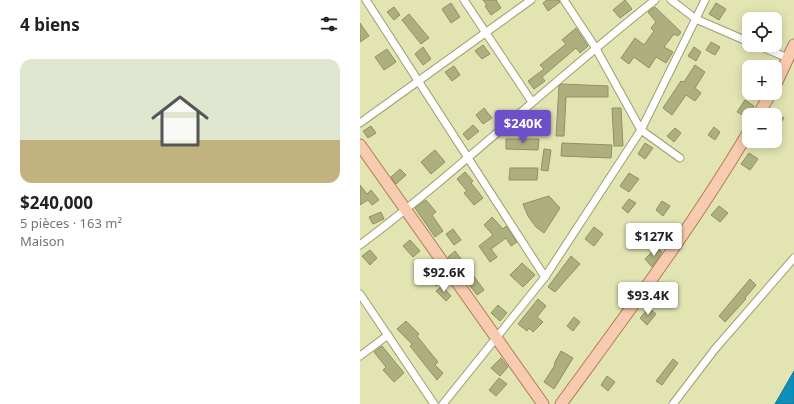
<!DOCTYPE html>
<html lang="fr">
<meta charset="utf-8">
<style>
:root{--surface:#fff;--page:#f2f2f2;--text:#202124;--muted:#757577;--accent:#6c50c9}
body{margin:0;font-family:"Noto Sans",sans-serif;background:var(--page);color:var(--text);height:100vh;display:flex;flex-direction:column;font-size:15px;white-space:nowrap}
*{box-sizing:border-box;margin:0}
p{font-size:13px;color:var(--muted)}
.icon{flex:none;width:22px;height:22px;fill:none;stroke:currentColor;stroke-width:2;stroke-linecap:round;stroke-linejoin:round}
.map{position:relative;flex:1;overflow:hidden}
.sheet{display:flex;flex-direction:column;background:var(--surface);width:360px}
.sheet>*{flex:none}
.tools{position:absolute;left:382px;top:12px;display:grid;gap:8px}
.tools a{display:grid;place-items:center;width:40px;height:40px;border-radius:8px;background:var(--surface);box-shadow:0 2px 10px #0003;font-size:20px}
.price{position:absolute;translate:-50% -34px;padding:0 9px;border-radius:4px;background:#fff;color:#222;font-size:13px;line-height:26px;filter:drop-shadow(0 1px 2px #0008)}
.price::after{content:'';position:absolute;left:50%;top:24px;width:12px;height:9px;margin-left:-6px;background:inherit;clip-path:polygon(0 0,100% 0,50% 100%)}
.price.selected{background:var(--accent);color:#fff}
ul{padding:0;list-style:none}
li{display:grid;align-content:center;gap:8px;height:212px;padding:0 20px}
li span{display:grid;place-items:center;height:124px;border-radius:12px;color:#555}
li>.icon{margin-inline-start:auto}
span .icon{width:72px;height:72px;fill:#fffc;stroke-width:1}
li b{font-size:17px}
h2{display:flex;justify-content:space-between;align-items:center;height:48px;padding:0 20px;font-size:17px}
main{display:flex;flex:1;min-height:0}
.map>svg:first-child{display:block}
</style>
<main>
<section class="sheet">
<h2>4 biens<svg class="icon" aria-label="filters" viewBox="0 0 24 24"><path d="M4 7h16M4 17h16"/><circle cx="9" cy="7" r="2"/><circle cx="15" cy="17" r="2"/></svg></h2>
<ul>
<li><span style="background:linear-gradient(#dfe7d0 65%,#c2b280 0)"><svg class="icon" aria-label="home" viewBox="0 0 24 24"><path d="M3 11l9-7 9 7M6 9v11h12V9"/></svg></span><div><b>$240,000</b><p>5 pièces · 163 m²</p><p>Maison</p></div></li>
</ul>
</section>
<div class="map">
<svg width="434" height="404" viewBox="0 0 434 404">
<rect width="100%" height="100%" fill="#e2e4b2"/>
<polygon fill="#0d8fbc" stroke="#19748e" points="434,371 434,404 415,404"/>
<g fill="#aeaf7f" stroke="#909162">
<polygon points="123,0 136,0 141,8 131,15 125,6 127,5"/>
<polygon points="187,0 199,0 200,2 188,11 183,3"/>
<polygon points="265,0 272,9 260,18 253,10"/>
<polygon points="91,3 100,17 91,23 82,9"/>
<polygon points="356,3 366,9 359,20 349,14"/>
<polygon points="34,7 40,15 34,20 27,12"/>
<polygon points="295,7 321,32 318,36 314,34 304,47 313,52 306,63 296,57 289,68 274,57 269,64 261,58 275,38 284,45 294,31 291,28 296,22 288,12"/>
<polygon points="49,14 69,38 61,44 42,20"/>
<polygon points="0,23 9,36 0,42"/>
<polygon points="216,28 228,46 220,53 216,48 182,77 185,81 174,89 168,81 184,69 180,65 206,44 202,40"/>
<polygon points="351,42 360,47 355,55 346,50"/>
<polygon points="123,45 130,54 122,59 115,51"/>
<polygon points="63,47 71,59 63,65 55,54"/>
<polygon points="334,47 341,52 336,61 328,56"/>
<polygon points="27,49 36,62 24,70 15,57"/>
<polygon points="335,65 345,72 335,88 341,93 335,101 326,95 312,115 303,108 321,81 324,82"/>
<polygon points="94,66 100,75 92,81 85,72"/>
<polygon points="201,84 248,86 248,97 206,97 204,136 196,136 199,86"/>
<polygon points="385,100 394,106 386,117 377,112"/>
<polygon points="124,108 132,118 123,124 116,115"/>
<polygon points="252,108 261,108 263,146 254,146"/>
<polygon points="415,112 424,118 415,132"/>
<polygon points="113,125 119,131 108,140 103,134"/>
<polygon points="11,126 16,133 8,138 3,131"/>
<polygon points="354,127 360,132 355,140 348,135"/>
<polygon points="315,128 321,133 314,142 307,136"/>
<polygon points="146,139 179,139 178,150 146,149"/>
<polygon points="202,143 252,145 251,158 201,156"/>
<polygon points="285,143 293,148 285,159 278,154"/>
<polygon points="184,149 191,150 188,171 181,170"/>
<polygon points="75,150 85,162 71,174 61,162"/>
<polygon points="389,153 398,159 390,170 381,164"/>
<polygon points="150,168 178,168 177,180 149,180"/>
<polygon points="40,169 46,175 36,184 31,177"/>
<polygon points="105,172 113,181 111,183 123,198 114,205 104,193 107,191 97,179"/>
<polygon points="269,173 279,179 269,192 260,186"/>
<polygon points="0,185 7,194 11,190 19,200 12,205 8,200 0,205"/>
<polygon points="189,196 200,208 184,233 176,227 168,216 163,204"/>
<polygon points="269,199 276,203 268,213 262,208"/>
<polygon points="66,200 76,212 72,215 83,231 75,237 55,208"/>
<polygon points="302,201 310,206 303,216 296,210"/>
<polygon points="359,206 368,213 360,222 351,215"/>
<polygon points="21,212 24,219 13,224 9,217"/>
<polygon points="132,217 143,229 146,226 157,242 151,246 146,238 131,249 137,257 130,262 119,246 133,235 124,225"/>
<polygon points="234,227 243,234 234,246 225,239"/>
<polygon points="93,229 101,240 94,245 86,234"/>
<polygon points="50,240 60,251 53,257 43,246"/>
<polygon points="297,247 302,252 292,267 285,259"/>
<polygon points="10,250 17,258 10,265 2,256"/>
<polygon points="95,251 124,290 117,295 88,257"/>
<polygon points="211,256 220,264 195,292 188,287"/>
<polygon points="162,263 175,275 163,287 150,275"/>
<polygon points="75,270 83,280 76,286 67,277"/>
<polygon points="390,279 396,285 385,298 386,299 365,322 359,316"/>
<polygon points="300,285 310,294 303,301 294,292"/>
<polygon points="82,286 91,296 86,301 76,291"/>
<polygon points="178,299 186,306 177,317 183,322 173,332 169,328 167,331 158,324"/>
<polygon points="138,305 147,313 140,321 131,313"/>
<polygon points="289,308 296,314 287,325 280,318"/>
<polygon points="214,317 220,322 213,331 207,326"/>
<polygon points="46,321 59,334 57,336 78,362 75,365 83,373 77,380 50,346 52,344 37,329"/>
<polygon points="22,346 44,373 34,382 23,370 26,367 14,352"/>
<polygon points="201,351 213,358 194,389 184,382 195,365 194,364"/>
<polygon points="141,358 148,367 140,376 131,368"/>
<polygon points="313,359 318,363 302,385 296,381"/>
<polygon points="247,376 255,382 248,391 241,385"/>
<polygon points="139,378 147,384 136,396 129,390"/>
</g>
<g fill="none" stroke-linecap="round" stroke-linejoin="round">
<g stroke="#9d9f6f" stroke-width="9">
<g id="minor">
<polyline points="6,0 185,277"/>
<polyline points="104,0 172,102"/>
<polyline points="204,0 235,47 281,130 320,158"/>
<polyline points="311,0 336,19 389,42"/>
<polyline points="397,45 428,58"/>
<polyline points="0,123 171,0"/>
<path d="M0,245c102,-77 195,-166 295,-245"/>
<polyline points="0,294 74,404"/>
<polyline points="0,356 28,335"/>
<polyline points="83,404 185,277 281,130 345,0"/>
<polyline points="313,404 355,349 434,258"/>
</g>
</g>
<g stroke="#b17e5b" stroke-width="13">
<g id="primary">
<polyline points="415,86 434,45"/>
<polyline points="398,115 411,93"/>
<polyline points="0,145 183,404"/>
<path d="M201,404c65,-89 132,-178 188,-273"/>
</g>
</g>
<use href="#minor" stroke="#fff" stroke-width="7"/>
<use href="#primary" stroke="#f8caaf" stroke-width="11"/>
</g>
</svg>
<div class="tools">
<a><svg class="icon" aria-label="locate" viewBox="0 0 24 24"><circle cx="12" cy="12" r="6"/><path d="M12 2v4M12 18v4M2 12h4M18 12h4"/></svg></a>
<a>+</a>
<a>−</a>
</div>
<b class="price selected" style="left:163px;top:144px">$240K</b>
<b class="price" style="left:294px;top:257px">$127K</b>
<b class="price" style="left:84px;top:293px">$92.6K</b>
<b class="price" style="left:288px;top:316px">$93.4K</b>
</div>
</main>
